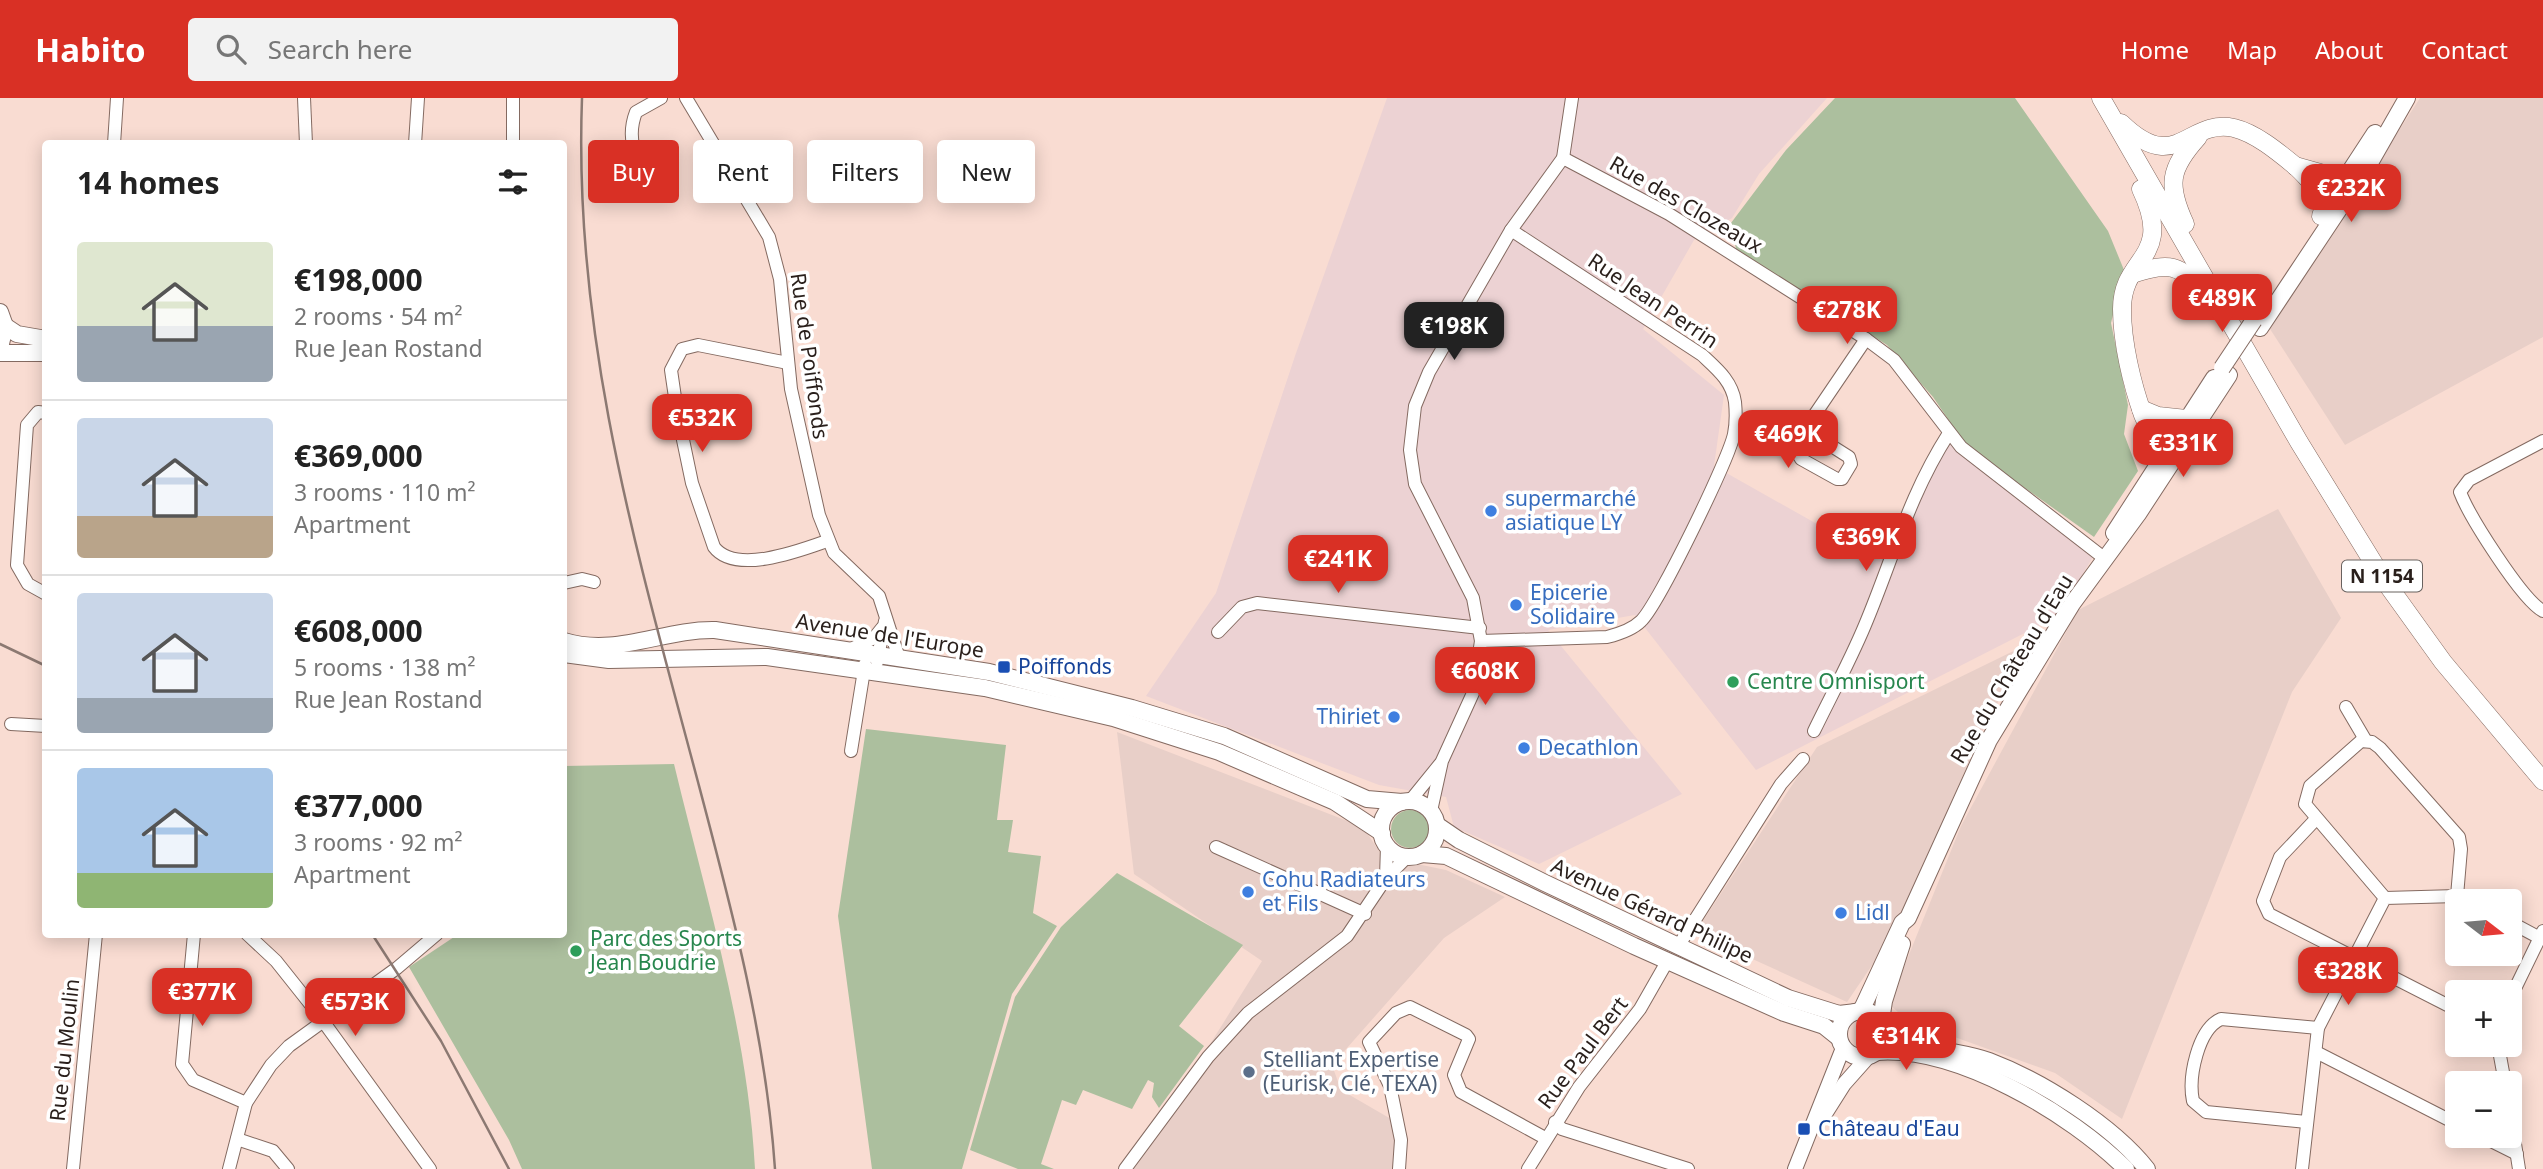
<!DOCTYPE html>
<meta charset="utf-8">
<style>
:root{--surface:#fff;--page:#f2f2f2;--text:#222;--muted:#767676;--line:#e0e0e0;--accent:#d93025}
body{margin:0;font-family:"Noto Sans",sans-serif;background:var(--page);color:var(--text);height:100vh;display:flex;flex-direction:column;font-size:26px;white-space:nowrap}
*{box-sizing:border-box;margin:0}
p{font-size:23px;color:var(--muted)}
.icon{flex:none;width:38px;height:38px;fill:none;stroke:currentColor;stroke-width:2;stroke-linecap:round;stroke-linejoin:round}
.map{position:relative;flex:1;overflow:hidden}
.side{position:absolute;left:42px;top:42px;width:525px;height:798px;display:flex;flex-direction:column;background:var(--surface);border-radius:7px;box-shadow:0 4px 18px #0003}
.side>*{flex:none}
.guide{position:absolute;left:588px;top:42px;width:665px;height:63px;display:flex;gap:14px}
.needle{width:46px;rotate:106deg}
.fabs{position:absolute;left:2445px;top:791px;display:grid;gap:14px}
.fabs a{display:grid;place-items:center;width:77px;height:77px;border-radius:7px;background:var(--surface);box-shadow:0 4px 18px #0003;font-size:35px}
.price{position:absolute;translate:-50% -60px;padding:0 16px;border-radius:14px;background:var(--accent);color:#fff;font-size:23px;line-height:46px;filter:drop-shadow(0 2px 4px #0008)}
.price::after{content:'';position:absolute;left:50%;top:42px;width:21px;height:16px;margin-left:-10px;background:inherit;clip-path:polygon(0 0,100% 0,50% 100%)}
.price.active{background:#222;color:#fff}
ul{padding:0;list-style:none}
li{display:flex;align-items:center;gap:21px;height:175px;padding:0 35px}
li+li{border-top:2px solid var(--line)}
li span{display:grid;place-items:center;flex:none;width:196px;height:140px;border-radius:7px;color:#555}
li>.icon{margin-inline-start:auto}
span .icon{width:84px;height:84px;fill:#fffc;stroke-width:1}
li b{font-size:30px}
h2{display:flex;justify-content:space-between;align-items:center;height:84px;padding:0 35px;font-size:30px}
.chip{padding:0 24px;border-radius:7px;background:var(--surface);box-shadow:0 4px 18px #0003;font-size:24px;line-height:63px}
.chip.active{background:var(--accent);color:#fff}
header{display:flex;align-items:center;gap:42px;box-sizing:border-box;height:98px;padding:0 35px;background:var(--accent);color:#fff}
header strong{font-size:33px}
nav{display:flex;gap:38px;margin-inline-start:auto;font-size:24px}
.search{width:490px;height:63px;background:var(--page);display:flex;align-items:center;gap:18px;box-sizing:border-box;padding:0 24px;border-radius:7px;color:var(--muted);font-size:26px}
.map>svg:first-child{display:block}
</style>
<header>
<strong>Habito</strong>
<div class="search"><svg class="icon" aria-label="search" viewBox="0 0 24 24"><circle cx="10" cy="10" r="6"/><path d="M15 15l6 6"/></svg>Search here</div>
<nav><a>Home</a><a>Map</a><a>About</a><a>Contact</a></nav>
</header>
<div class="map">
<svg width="2543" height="1071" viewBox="0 0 2543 1071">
<rect width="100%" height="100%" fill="#f9dcd2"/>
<polygon fill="#ecd2d3" points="1387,0 1827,0 1759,76 1732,120 1694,142 1643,231 1724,297 1714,368 1881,462 1946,333 2094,457 2058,518 1756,672 1635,517 1548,532 1682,696 1539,766 1454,729 1446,699 1379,687 1146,598 1216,495 1295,258"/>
<g fill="#e8cfc8">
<polygon points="2420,0 2543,0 2543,239 2345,347 2270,231"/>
<polygon points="2278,411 2341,520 2292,594 2122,1021 2055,975 1907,922 1889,906 1961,728 2078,512"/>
<polygon points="2034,543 1987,623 1892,838 1847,904 1695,835 1817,649"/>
<polygon points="1117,634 1363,729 1383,759 1446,772 1505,799 1444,840 1332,967 1341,992 1391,1021 1394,1031 1394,1071 1132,1071 1262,863 1134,776"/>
</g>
<g fill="#acbf9e">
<polygon points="1835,0 2015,0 2108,133 2124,172 2111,225 2128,307 2124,336 2138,373 2094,439 1967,349 1933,299 1887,247 1736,151 1731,125 1786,52"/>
<polygon points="866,631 1006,647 997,722 1013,722 1008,754 1041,758 1033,815 1057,828 1012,896 962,1071 872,1071 838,818"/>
<path d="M674,666c32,133 74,268 81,405h-233l-13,-29 -100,-173 48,-32 107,-1v-168z"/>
<circle cx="1410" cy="731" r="19"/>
<polygon points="1117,775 1243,847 1179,928 1204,948 1159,1010 1152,999 1154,985 1148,982 1132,1011 1083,992 1076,1007 1062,1002 1041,1066 1054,1071 1018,1071 970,1052 1015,899 1061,829"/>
</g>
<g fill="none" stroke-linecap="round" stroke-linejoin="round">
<g stroke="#846a61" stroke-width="14">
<g id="minor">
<polyline points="304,0 306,46"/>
<polyline points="686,0 769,139 780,181 791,291 819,417 834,455 879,498 899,560"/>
<polyline points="114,46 117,0"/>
<polyline points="415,46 418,0"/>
<polyline points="513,46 513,0"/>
<polyline points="1563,60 1669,116 1866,241 1894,262 1961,349 2104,460"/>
<path d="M648,82c-13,-24 -22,-42 -12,-68l25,-14"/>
<path d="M788,265l-90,-18 -16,4 -11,21 6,41 15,72 22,64c21,28 85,4 113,-6"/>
<polyline points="46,315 38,314 27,327 17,467 28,486 46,496"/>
<polyline points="1811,335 1849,359 1851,366 1842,381 1837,381 1801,361 1798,356 1811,335 1809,325 1866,241"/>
<path d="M2543,343l-74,39 -9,12c9,24 62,108 83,119"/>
<polyline points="564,485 582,481 594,484"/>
<polyline points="1218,534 1242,509 1257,505 1480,530"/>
<path d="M1481,543l126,-4c12,-3 25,-7 34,-16 17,-16 88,-162 93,-187 2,-10 2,-22 1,-32 -3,-21 -18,-33 -33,-47l-191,-125"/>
<polyline points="849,552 874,540 882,530"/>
<polyline points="877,564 885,523"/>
<polyline points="2346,609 2366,643"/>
<polyline points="11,626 46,628"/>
<path d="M1814,633c17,-35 36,-70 51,-106 29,-69 43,-128 84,-192"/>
<polyline points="851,653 865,566"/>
<polyline points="1410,703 1440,666"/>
<polyline points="1431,713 1442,663 1473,595 1481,543 1473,500 1415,386 1410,352 1415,308 1429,274 1511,132 1563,60 1572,0"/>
<polyline points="2316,721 2280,759 2263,803 2269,816 2457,912"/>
<polyline points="1216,749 1365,816"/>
<polyline points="1386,780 1387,748"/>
<polyline points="2385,800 2305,706 2310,688 2361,643 2372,644 2380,650 2459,739 2461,751 2457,798"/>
<polyline points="2510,824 2540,840"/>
<polyline points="194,836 182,966 193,982 246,1005"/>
<polyline points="247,836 276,863 315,912 430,1071"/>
<polyline points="1679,847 1781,686 1803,661"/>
<polyline points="2510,901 2543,833"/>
<polyline points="2498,947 2505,985"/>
<polyline points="2316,954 2457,1026"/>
<polyline points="2510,1014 2519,1071"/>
<polyline points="1555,1024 1562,1031 1688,1071"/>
<path d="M2307,1024l-101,-10 -13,-11c-5,-24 5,-72 28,-82l97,9"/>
<polyline points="2481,1038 2517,1056"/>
<polyline points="237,1041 273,1053 288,1071"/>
<polyline points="73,1071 96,836"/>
<polyline points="229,1071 246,1005 271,967 289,948 397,870 437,836"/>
<polyline points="1125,1071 1208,959 1248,915 1347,838 1386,780 1407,759"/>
<polyline points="1399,1071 1401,1042 1390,988 1369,944 1396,915 1410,909 1466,937 1469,941 1454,977 1461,994 1545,1040"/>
<polyline points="1528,1071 1579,989 1640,911 1668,862"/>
<polyline points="2302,1071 2318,930 2385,800 2457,798 2467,803"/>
</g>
</g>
<g stroke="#846a61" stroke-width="16">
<g id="tertiary">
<polyline points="1825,1016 1844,986 1868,959"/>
<polyline points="1795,1071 1843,950"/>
</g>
</g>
<g stroke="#846a61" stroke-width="18">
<g id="secondary">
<polyline points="2326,110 2375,35"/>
<polyline points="0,214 5,228 0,250"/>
<polyline points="5,228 17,236 46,241"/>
<polyline points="2260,230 2371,63 2407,0"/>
<polyline points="0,255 46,255"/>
<polyline points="2114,435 2214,280"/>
<path d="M564,543c52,16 99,-12 151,-11l274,42 143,36 92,28 143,63 35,3"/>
<polyline points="564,556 609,562 767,559 985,590 1113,620 1219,654 1335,704 1382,735"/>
<circle cx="1409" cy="731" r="28"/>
<polyline points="1437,727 1459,742 1545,785 1788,900 1839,916 1856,914"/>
<polyline points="1422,756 1446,758 1634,848 1784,915 1824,928 1839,940"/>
<circle cx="1862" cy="936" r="23"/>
<polyline points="1861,913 1902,825 1908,820 1989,642 2072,506 2138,416 2229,277"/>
<polyline points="1881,923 1884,903 1902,846"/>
<path d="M1884,928c12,7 24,15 38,19 22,7 46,8 67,16 53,20 123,64 158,108"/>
<path d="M1877,954c80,-6 194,62 249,117"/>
</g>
</g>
<g stroke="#846a61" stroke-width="19">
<g id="primary">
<polyline points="2101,0 2299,344 2384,482 2443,564 2543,683"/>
<path d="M2121,25c56,54 66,-5 113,5 21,5 43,23 60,37 18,15 24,32 50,36"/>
<polyline points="2295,68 2327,77 2348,77"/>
<path d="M2141,91c34,71 -19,66 -19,120 0,34 10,75 21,106 7,18 22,22 18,43"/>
<polyline points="2318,94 2324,109 2321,118"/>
<path d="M2185,126c-18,-39 -16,-55 13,-87"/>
<path d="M2135,175c35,-10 44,-10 68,20"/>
<polyline points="2141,311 2158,318 2186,321"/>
<polyline points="2168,321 2184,347"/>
</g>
</g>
<use href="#minor" stroke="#fff" stroke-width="12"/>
<use href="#tertiary" stroke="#fff" stroke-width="14"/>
<use href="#secondary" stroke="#fff" stroke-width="16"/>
<use href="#primary" stroke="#fff" stroke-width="18"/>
<g stroke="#8c7972" stroke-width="2.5">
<path d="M582,0c-9,240 55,455 116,684 34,128 68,255 77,387"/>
<polyline points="0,546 46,568"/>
<polyline points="372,836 441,943 509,1071"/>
</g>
<g stroke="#846a61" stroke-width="18" stroke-linecap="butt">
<polyline id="secondary-bridge" points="2222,270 2254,222"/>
</g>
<use href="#secondary-bridge" stroke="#fff" stroke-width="16"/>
</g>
<g fill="#3f7fe0" stroke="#fff" stroke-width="2.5">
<circle cx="1491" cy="413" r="7"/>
<circle cx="1516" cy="507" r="7"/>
<circle cx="1394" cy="619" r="7"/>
<circle cx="1524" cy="650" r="7"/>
<circle cx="1248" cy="794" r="7"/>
<circle cx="1841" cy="815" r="7"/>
</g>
<g fill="#1a4fb4" stroke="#fff" stroke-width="2.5">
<rect x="997" y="562" width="14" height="14" rx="3.5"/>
<rect x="1797" y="1024" width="14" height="14" rx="3.5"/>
</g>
<g fill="#2e9e5b" stroke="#fff" stroke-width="2.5">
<circle cx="1733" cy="584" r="7"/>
<circle cx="576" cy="853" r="7"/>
</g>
<circle fill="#5c6f8a" stroke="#fff" stroke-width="2.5" cx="1249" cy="974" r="7"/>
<g text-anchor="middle" stroke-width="7" stroke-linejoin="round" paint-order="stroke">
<rect fill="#fff" stroke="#69625f" stroke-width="2" x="2342" y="462.5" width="80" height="31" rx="5"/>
<g font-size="19" font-weight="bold" fill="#291f1b">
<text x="2382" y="485">N 1154</text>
</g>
<g font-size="21" fill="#291f1b" stroke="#fff">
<text transform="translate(1686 107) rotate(30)" y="7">Rue des Clozeaux</text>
<text transform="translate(1653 203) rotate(34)" y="7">Rue Jean Perrin</text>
<text transform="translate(809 258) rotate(82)" y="7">Rue de Poiffonds</text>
<text transform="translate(890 538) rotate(9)" y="7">Avenue de l'Europe</text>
<text transform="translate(2012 571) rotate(-59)" y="7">Rue du Château d'Eau</text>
<text transform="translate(1652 813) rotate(25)" y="7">Avenue Gérard Philipe</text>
<text transform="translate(65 952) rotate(-84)" y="7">Rue du Moulin</text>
<text transform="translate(1583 955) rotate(-53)" y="7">Rue Paul Bert</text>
</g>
<g font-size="21" fill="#366cbe" stroke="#fff" text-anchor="start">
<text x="1505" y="408">supermarché<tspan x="1505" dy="24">asiatique LY</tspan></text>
<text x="1530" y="502">Epicerie<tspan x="1530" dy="24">Solidaire</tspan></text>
<text x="1380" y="626" text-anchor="end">Thiriet</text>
<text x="1538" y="657">Decathlon</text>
<text x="1262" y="789">Cohu Radiateurs<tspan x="1262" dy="24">et Fils</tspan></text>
<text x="1855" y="822">Lidl</text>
</g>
<g font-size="21" fill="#164399" stroke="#fff" text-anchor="start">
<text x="1018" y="576">Poiffonds</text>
<text x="1818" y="1038">Château d'Eau</text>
</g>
<g font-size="21" fill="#27864d" stroke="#fff" text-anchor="start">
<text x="1747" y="591">Centre Omnisport</text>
<text x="590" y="848">Parc des Sports<tspan x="590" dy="24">Jean Boudrie</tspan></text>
</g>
<g font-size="21" fill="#4e5e75" stroke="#fff" text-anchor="start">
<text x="1263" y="969">Stelliant Expertise<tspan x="1263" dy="24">(Eurisk, Clé, TEXA)</tspan></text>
</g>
</g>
</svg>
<div class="fabs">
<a><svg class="needle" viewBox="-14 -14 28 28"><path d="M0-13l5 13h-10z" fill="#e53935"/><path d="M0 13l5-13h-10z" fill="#767676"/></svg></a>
<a>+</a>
<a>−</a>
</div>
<b class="price" style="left:2351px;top:126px">€232K</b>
<b class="price" style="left:2222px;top:236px">€489K</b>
<b class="price" style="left:1847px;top:248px">€278K</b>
<b class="price active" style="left:1454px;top:264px">€198K</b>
<b class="price" style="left:702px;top:356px">€532K</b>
<b class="price" style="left:1788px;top:372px">€469K</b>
<b class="price" style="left:2183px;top:381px">€331K</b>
<b class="price" style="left:1866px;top:475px">€369K</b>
<b class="price" style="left:1338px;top:497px">€241K</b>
<b class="price" style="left:1485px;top:609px">€608K</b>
<b class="price" style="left:2348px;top:909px">€328K</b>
<b class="price" style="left:202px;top:930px">€377K</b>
<b class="price" style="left:355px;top:940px">€573K</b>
<b class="price" style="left:1906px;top:974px">€314K</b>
<div class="guide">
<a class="chip active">Buy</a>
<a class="chip">Rent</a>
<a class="chip">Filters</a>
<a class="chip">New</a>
</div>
<section class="side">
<h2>14 homes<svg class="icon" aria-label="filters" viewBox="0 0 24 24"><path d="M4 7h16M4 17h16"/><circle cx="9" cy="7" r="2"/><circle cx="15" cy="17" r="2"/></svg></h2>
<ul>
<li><span style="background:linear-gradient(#dfe7d0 60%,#9aa5b1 0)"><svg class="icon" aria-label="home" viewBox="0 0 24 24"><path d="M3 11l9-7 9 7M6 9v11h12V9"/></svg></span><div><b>€198,000</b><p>2 rooms · 54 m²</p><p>Rue Jean Rostand</p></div></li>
<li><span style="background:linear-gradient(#c9d6e8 70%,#b9a48a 0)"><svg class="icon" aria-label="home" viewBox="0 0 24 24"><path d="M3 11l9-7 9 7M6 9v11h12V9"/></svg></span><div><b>€369,000</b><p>3 rooms · 110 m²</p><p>Apartment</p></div></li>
<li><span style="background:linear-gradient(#c9d6e8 75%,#9aa5b1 0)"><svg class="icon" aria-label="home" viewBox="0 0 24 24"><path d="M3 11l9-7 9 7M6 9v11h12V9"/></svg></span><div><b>€608,000</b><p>5 rooms · 138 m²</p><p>Rue Jean Rostand</p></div></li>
<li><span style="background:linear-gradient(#a9c7e8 75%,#8fb573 0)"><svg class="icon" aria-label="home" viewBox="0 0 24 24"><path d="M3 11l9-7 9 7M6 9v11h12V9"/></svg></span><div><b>€377,000</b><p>3 rooms · 92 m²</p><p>Apartment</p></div></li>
</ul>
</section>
</div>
